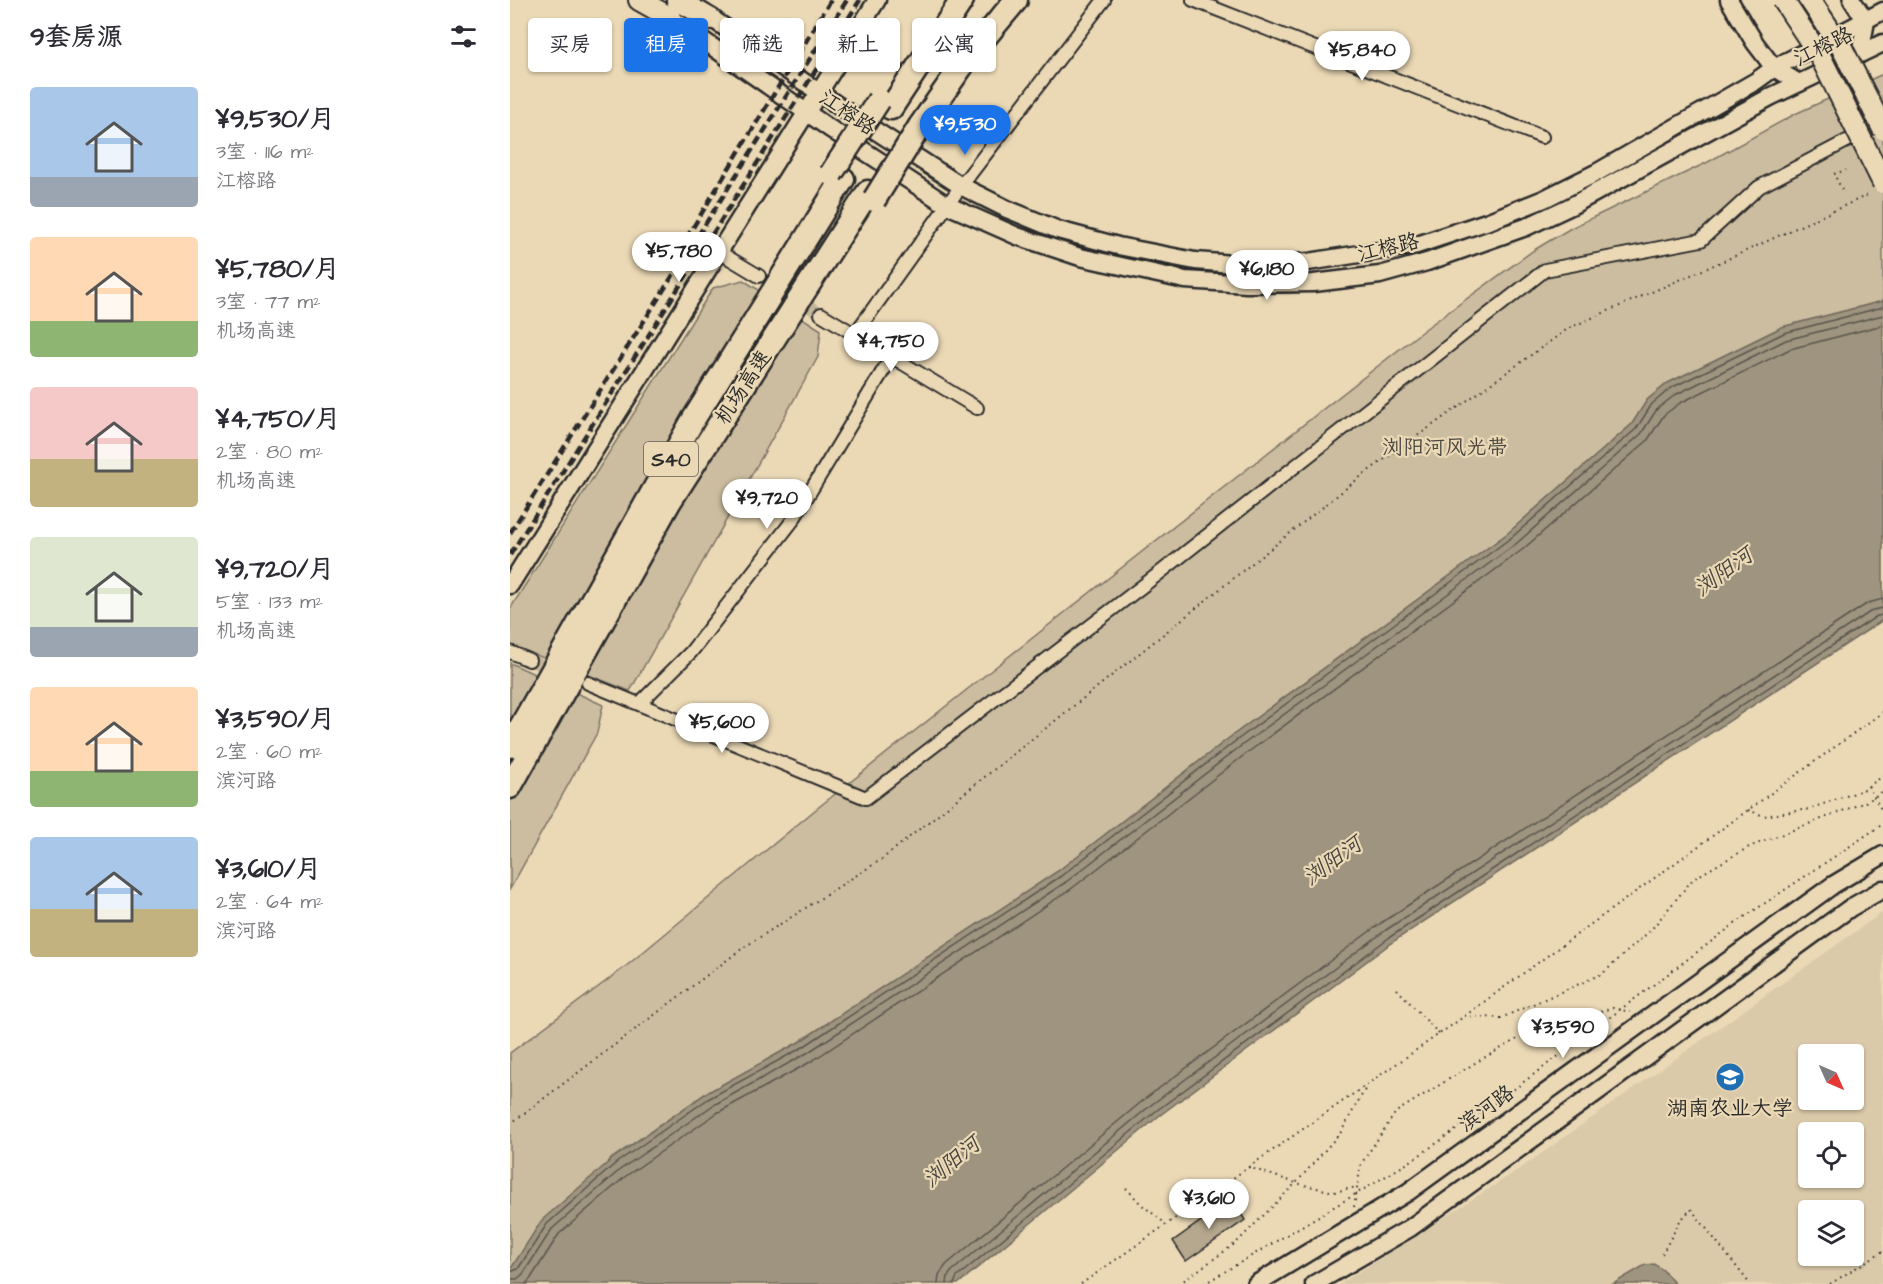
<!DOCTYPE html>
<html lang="zh">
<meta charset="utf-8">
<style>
:root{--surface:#fff;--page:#f7f7f7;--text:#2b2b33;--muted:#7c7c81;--accent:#1a73e8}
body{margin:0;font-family:"Architects Daughter","LXGW WenKai TC",sans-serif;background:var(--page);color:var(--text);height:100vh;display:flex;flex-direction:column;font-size:22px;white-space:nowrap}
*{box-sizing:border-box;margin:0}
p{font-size:20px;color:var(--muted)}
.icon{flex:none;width:33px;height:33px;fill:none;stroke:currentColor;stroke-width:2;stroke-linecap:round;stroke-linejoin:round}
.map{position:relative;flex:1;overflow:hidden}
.side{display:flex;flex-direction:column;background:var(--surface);width:510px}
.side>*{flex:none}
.top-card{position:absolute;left:18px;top:18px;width:570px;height:54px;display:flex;gap:12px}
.needle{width:39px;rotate:135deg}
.controls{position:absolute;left:1288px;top:1044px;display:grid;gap:12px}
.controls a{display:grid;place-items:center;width:66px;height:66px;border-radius:6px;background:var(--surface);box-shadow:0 2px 4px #0004;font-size:30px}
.price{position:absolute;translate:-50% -51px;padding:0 14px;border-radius:21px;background:#fff;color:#222;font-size:20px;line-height:39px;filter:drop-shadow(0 2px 3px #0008)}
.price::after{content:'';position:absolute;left:50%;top:36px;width:18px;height:14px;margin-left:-9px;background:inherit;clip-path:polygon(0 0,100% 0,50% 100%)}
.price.current{background:var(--accent);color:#fff}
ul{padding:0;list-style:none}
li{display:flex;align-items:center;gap:18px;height:150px;padding:0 30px}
li span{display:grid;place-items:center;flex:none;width:168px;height:120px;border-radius:6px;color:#555}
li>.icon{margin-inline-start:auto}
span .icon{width:72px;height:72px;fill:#fffc;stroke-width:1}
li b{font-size:26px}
h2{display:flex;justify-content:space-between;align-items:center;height:72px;padding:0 30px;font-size:26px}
.chip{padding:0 21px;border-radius:6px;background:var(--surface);box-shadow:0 2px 4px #0004;font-size:21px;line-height:54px}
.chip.current{background:var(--accent);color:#fff}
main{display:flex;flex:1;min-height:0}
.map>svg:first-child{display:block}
</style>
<main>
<section class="side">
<h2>9套房源<svg class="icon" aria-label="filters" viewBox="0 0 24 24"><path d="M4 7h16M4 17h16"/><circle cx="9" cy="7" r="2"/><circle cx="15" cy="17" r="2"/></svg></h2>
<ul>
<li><span style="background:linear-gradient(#a9c7e8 75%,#9aa5b1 0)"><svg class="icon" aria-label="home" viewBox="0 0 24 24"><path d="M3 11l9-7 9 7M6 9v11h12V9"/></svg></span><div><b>¥9,530/月</b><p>3室 · 116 m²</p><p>江榕路</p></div></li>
<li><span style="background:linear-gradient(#ffd9b3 70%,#8fb573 0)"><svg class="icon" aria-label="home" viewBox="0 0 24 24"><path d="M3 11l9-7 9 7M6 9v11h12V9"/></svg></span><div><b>¥5,780/月</b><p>3室 · 77 m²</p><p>机场高速</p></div></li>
<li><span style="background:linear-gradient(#f6c9c9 60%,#c2b280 0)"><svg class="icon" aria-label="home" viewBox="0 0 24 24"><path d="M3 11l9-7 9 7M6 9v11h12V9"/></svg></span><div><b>¥4,750/月</b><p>2室 · 80 m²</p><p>机场高速</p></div></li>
<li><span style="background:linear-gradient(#dfe7d0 75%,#9aa5b1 0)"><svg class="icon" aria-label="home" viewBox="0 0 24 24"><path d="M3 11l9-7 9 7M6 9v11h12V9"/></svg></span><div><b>¥9,720/月</b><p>5室 · 133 m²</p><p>机场高速</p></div></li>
<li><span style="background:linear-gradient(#ffd9b3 70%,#8fb573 0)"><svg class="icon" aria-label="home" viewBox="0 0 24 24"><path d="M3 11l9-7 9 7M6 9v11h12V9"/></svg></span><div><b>¥3,590/月</b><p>2室 · 60 m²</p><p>滨河路</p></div></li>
<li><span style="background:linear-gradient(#a9c7e8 60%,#c2b280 0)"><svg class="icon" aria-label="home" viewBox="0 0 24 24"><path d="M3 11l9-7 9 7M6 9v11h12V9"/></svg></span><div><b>¥3,610/月</b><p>2室 · 64 m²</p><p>滨河路</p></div></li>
</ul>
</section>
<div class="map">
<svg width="1373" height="1284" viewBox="0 0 1373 1284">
<rect width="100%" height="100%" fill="#ebd9b6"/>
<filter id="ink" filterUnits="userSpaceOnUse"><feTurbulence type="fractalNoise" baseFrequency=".0167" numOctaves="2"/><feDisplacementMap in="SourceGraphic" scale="12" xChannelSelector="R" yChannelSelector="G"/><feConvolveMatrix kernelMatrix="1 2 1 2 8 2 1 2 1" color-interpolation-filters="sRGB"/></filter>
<g filter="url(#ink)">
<path fill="#dbcaaa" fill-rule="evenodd" d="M1373,912v372h-543l178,-114zM1299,1054h45v46h-45zM1299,1132h45v46h-45zM1299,1210h45v46h-45z"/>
<g fill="#ccbda0" stroke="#7c7466" stroke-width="1.5">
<polygon points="1373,74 1373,301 1272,327 1158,383 1137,400 1122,424 998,533 719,738 548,871 289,1042 195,1094 102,1158 0,1270 0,1053 115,967 305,810 488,665 915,329 1024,250 1061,228 1198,162 1285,114"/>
<polygon points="233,280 311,330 308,357 120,691 0,645 0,609 203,288"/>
<polygon points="0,663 93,705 87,733 0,889"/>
</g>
<g fill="#9f947f" stroke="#716a5d" stroke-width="1.5">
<polygon points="1373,301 1373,620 884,941 649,1116 448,1284 0,1284 0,1270 32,1220 102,1159 195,1094 289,1042 548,871 719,738 998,533 1122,424 1137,400 1158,383 1272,327"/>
<polygon points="1144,1264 1153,1270 1165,1284 1103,1284 1135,1265"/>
</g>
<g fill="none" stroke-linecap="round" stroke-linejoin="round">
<g stroke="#59554d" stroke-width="1.5">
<polyline points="0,1272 8,1269 37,1224 106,1163 198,1099 293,1047 551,876 723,743 1002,537 1126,429 1142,404 1161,388 1274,333 1373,307"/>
<polyline points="0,1279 7,1279 13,1274 42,1229 111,1169 202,1106 297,1053 556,882 727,749 1007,543 1131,434 1147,409 1165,395 1276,340 1373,315"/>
<polyline points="16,1284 21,1278 49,1234 116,1176 207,1113 302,1061 561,889 733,756 1012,550 1137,441 1154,415 1170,403 1280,349 1373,325"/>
<polyline points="428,1284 429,1275 436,1265 636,1098 871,923 1358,603 1373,599"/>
<polyline points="437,1284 438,1276 442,1271 641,1105 876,930 1363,610 1373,608"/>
<polyline points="444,1284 447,1277 646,1111 880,937 1367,616 1373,615"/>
</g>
</g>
<polygon fill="#b6a88f" stroke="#2b2b2b" stroke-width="1.5" points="722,1199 735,1220 676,1261 663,1241"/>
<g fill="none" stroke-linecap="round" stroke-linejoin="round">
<g stroke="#c5b69a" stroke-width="12" stroke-dasharray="12 6" stroke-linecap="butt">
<polyline points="249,276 311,314"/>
<polyline points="19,660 78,683"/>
</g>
<g stroke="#2b2b2b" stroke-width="16">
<g id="street">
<polyline points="683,0 1032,137"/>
<polyline points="209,252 249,276"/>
<polyline points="311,314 467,408"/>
<polyline points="345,334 451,186 594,0"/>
<polyline points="0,652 19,660"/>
<polyline points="78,683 356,798 647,575 1035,270 1191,240 1249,187 1373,122"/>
<polyline points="130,703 181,652 283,520 382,356"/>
</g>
</g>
<g stroke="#2b2b2b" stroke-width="21">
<g id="secondary">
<polyline points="1219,0 1245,43 1264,68 1289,83"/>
<polyline points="1342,0 1356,21 1350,54"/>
<polyline points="191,11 346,118 451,186 497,209 548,230 608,246 685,261 749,266 798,262 907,245 979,221 1034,199 1086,173 1246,81 1264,68 1373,11"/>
<polyline points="161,18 319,128 437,205 507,236 570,257 675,280 737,284 804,283 870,275 917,262 1016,227 1061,206 1260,97 1373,43"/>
<polyline points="0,585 367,0"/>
<polyline points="746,1284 898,1192 1323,885 1373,855"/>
<polyline points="804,1284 900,1228 1340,908 1373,889"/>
</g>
</g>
<g stroke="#2b2b2b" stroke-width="24">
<g id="primary">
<polyline points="129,0 161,18"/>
<polyline points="167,0 201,19"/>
</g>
</g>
<g stroke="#2b2b2b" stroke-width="27">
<g id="highway">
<polyline points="381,108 452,0"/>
<polyline points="410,126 456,60 506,0"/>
<polyline points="0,746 183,420 333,179"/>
<polyline points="0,787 160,501 358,192"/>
</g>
</g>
<g stroke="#2b2b2b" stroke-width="2" stroke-dasharray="1.5 4.5" stroke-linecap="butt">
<polyline points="1332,190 1324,174 1336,170"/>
<polyline points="1358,786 1373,813"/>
<polyline points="1238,810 1254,816 1299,809 1353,790 1373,776"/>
<polyline points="887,989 929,1034"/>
<polyline points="954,1016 991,1018 1092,974 1140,931 1183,879 1239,847 1358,801 1373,791"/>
<polyline points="0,1124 233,948 372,859 854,474 1059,328 1227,255 1360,194"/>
<polyline points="738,1167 786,1183 824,1192 847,1187"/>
<polyline points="616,1188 632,1205 656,1224"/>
<polyline points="844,1207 851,1164 886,1112 965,1063 1027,1028 1103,1008 1120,1012"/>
<polyline points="1152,1254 1170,1221 1181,1209 1240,1284"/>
<polyline points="571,1284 945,1023 1373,712"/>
<polyline points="669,1284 726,1243 786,1183 831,1132 857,1086"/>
<polyline points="694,1284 898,1163 995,1096 1230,920 1373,824"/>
<polyline points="1320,1284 1373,1251"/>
</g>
<use href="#street" stroke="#ebd9b6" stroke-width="12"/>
<use href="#secondary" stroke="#ebd9b6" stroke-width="16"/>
<use href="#primary" stroke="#ebd9b6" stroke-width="20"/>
<use href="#highway" stroke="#ebd9b6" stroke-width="22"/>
<g stroke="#2b2b2b" stroke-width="4.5" stroke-dasharray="9 4.5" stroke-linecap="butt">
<polyline points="162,262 321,0"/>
<polyline points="0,533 337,0"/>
<polyline points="0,555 350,0"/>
</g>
<g stroke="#2b2b2b" stroke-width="24" stroke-linecap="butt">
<g id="primary-bridge">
<polyline points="1273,0 1311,58 1373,183"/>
<polyline points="1300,0 1332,48 1373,129"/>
</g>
</g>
<g stroke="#2b2b2b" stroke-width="27" stroke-linecap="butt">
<g id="highway-bridge">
<polyline points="321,174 369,100"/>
<polyline points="364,200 410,126"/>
</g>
</g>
<use href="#primary-bridge" stroke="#ebd9b6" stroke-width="20"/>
<use href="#highway-bridge" stroke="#ebd9b6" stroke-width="22"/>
</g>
</g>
<defs>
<g id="university-disc" transform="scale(1.5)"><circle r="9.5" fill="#1f6fb2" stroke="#ebd9b6"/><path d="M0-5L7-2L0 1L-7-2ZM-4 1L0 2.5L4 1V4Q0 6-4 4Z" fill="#fff"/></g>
</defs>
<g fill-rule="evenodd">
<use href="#university-disc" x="1220" y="1077"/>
</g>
<g text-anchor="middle" stroke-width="4.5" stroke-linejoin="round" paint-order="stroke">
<rect fill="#ebd9b6" stroke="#655f55" stroke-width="1.5" x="134" y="442" width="54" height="34" rx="4.5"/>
<g font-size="20" font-weight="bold" fill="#2b2b2b">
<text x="161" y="466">S40</text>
</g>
<g font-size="21" fill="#2b2b2b" stroke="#ebd9b6">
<text transform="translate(1313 46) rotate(-26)" y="7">江榕路</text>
<text transform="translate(338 112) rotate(34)" y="7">江榕路</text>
<text transform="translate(878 247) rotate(-13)" y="7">江榕路</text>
<text transform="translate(233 387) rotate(-57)" y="7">机场高速</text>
<text transform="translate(976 1108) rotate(-36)" y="7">滨河路</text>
</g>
<g font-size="21" fill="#4b4842" stroke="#ebd9b6">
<text x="935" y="454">浏阳河风光带</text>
</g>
<g font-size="21" fill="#2b2b2b" stroke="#ebd9b6">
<text x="1220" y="1115">湖南农业大学</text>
</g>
<g font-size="22" font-style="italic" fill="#484540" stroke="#ebd9b6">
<text transform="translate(1213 571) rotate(-36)" y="8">浏阳河</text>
<text transform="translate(822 860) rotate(-36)" y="8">浏阳河</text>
<text transform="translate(441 1161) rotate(-39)" y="8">浏阳河</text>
</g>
</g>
</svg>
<div class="controls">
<a><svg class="needle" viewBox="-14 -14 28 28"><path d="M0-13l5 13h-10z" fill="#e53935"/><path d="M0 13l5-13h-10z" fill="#7c7c81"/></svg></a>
<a><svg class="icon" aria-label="locate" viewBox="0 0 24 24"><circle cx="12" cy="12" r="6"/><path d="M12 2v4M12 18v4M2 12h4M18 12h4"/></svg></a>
<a><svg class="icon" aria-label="layers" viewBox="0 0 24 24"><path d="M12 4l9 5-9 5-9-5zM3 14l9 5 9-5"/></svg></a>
</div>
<b class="price" style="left:852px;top:82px">¥5,840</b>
<b class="price current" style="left:455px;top:156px">¥9,530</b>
<b class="price" style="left:169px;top:283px">¥5,780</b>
<b class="price" style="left:757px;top:301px">¥6,180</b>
<b class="price" style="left:381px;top:373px">¥4,750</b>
<b class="price" style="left:257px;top:530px">¥9,720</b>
<b class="price" style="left:212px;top:754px">¥5,600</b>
<b class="price" style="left:1053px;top:1059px">¥3,590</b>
<b class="price" style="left:699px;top:1230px">¥3,610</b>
<div class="top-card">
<a class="chip">买房</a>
<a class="chip current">租房</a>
<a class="chip">筛选</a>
<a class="chip">新上</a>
<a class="chip">公寓</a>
</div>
</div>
</main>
